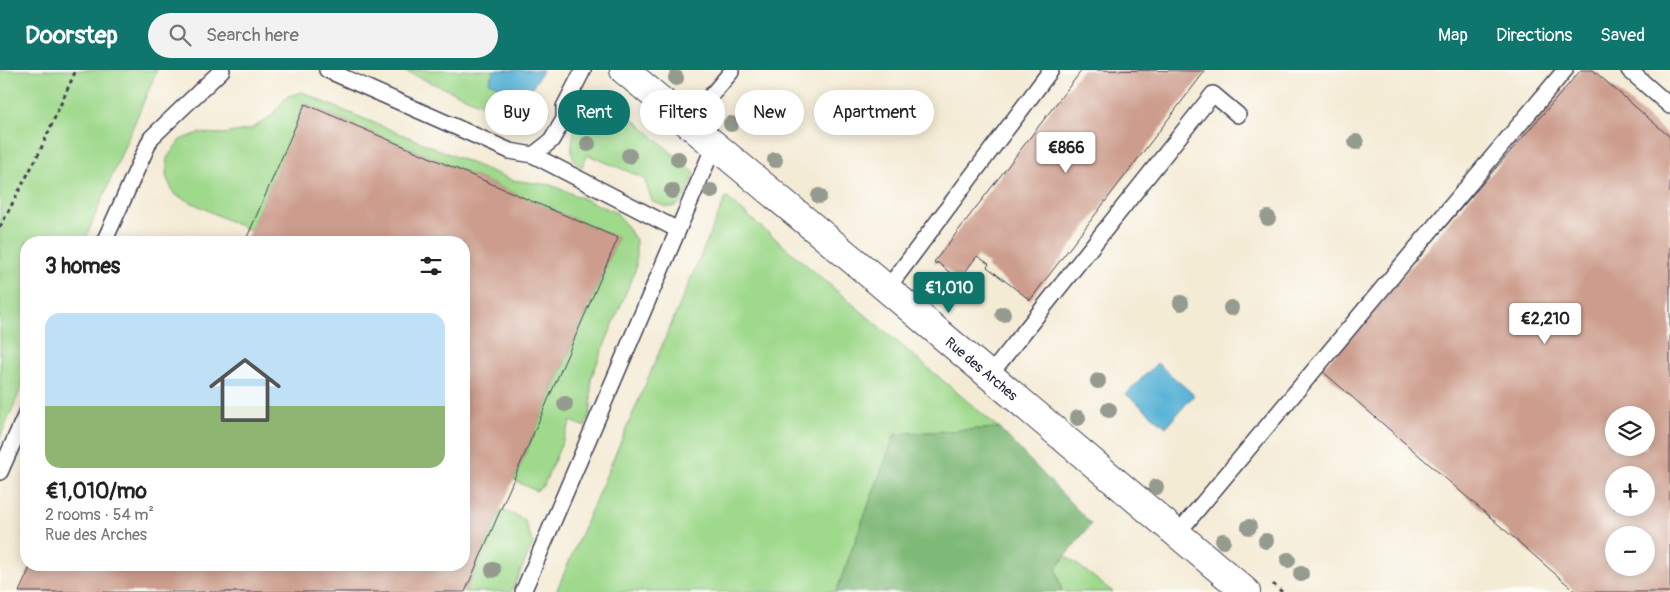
<!DOCTYPE html>
<meta charset="utf-8">
<style>
:root{--surface:#fff;--page:#f2f2f2;--text:#222;--muted:#767676;--line:#e0e0e0;--accent:#0f766e}
body{margin:0;font-family:Pangolin,sans-serif;background:var(--page);color:var(--text);height:100vh;display:flex;flex-direction:column;font-size:19px;white-space:nowrap}
*{box-sizing:border-box;margin:0}
p{font-size:16px;color:var(--muted)}
.icon{flex:none;width:28px;height:28px;fill:none;stroke:currentColor;stroke-width:2;stroke-linecap:round;stroke-linejoin:round}
.map{position:relative;flex:1;overflow:hidden}
.side{position:absolute;left:20px;top:166px;width:450px;height:335px;display:flex;flex-direction:column;background:var(--surface);border-radius:20px;box-shadow:0 2px 12px #0003}
.side>*{flex:none}
.hud{position:absolute;left:485px;top:20px;width:475px;height:45px;display:flex;gap:10px}
.tools{position:absolute;left:1605px;top:336px;display:grid;gap:10px}
.tools a{display:grid;place-items:center;width:50px;height:50px;border-radius:50%;background:var(--surface);box-shadow:0 2px 12px #0003;font-size:25px}
.price{position:absolute;translate:-50% -42px;padding:0 11px;border-radius:5px;background:#fff;color:#222;font-size:16px;line-height:32px;filter:drop-shadow(0 1px 2px #0008)}
.price::after{content:'';position:absolute;left:50%;top:30px;width:15px;height:11px;margin-left:-8px;background:inherit;clip-path:polygon(0 0,100% 0,50% 100%)}
.price.current{background:var(--accent);color:#fff}
ul{padding:0;list-style:none}
li{display:grid;align-content:center;gap:10px;height:265px;padding:0 25px}
li+li{border-top:1px solid var(--line)}
li span{display:grid;place-items:center;height:155px;border-radius:15px;color:#555}
li>.icon{margin-inline-start:auto}
span .icon{width:90px;height:90px;fill:#fffc;stroke-width:1}
li b{font-size:21px}
h2{display:flex;justify-content:space-between;align-items:center;height:60px;padding:0 25px;font-size:21px}
.tag{padding:0 18px;border-radius:22px;background:var(--surface);box-shadow:0 2px 12px #0003;font-size:18px;line-height:45px}
.tag.current{background:var(--accent);color:#fff}
header{display:flex;align-items:center;gap:30px;box-sizing:border-box;height:70px;padding:0 25px;background:var(--accent);color:#fff}
header strong{font-size:24px}
nav{display:flex;gap:28px;margin-inline-start:auto;font-size:18px}
.search{width:350px;height:45px;background:var(--page);display:flex;align-items:center;gap:12px;box-sizing:border-box;padding:0 18px;border-radius:28px;color:var(--muted);font-size:19px}
.map>svg:first-child{display:block}
</style>
<header>
<strong>Doorstep</strong>
<div class="search"><svg class="icon" aria-label="search" viewBox="0 0 24 24"><circle cx="10" cy="10" r="6"/><path d="M15 15l6 6"/></svg>Search here</div>
<nav><a>Map</a><a>Directions</a><a>Saved</a></nav>
</header>
<div class="map">
<svg width="1670" height="522" viewBox="0 0 1670 522">
<rect width="100%" height="100%" fill="#fdfcf7"/>
<filter id="ink" filterUnits="userSpaceOnUse"><feTurbulence type="fractalNoise" baseFrequency=".02" numOctaves="2"/><feDisplacementMap in="SourceGraphic" scale="10" xChannelSelector="R" yChannelSelector="G"/><feConvolveMatrix kernelMatrix="1 2 1 2 8 2 1 2 1" color-interpolation-filters="sRGB"/></filter>
<filter id="wash" filterUnits="userSpaceOnUse"><feTurbulence type="fractalNoise" baseFrequency=".0096" numOctaves="4" result="noise"/><feDisplacementMap in="SourceGraphic" scale="20" xChannelSelector="R" yChannelSelector="G"/><feGaussianBlur stdDeviation="1.12" result="paint"/><feColorMatrix in="noise" values="0 0 0 0 0 0 0 0 0 0 0 0 0 0 0 0 0 1.4 0 .05"/><feComposite in="paint" operator="in"/></filter>
<g filter="url(#wash)">
<rect width="100%" height="100%" fill="#f4ebd5"/>
<g fill="#9fd98c" stroke="#607e64">
<polygon points="0,0 157,0 84,172 26,172 26,307 0,368"/>
<path d="M402,0h92l-5,12 61,29c-13,10 -20,9 -36,7z"/>
<polygon points="303,22 326,33 512,110 551,115 617,143 636,170 636,198 591,308 591,340 585,357 571,351 544,415 536,421 514,410 618,168 306,34 250,161 174,124 166,106 167,88 180,70 199,63 224,64 251,59 270,47 288,26"/>
<path d="M615,33l80,70c-5,11 -9,33 -24,34 -6,1 -14,-4 -19,-6l-8,-23 -56,-23 -7,13c-14,-11 -9,-27 -5,-43l7,-5 8,4 6,-13 -7,-3h8z"/>
<polygon points="726,127 999,358 895,364 836,522 556,522"/>
<polygon points="501,440 524,449 533,474 511,522 465,522"/>
<polygon points="1066,486 1113,522 1062,522 1056,498"/>
</g>
<polygon fill="#7fb978" stroke="#506e5a" points="999,358 1091,454 1056,498 1062,522 836,522 895,364"/>
<g fill="#59b2d6" stroke="#3e6a88">
<polygon points="494,0 543,0 526,28 489,12"/>
<polygon points="1157,293 1194,325 1166,357 1126,324"/>
</g>
<g id="blocks">
<g fill="#cc9c8c" fill-rule="evenodd">
<polygon points="1082,0 1205,1 1030,230 987,197 989,194 977,186 959,210 937,192 936,194 934,192"/>
<path d="M1581,0h12l77,67v455h-94l-255,-222zM1614,345h32v33h-32zM1614,405h32v33h-32zM1614,465h32v33h-32z"/>
<polygon points="305,34 618,168 465,522 19,522 31,495 464,495 464,172 245,172"/>
<polygon points="590,38 598,41 591,54 583,50"/>
</g>
</g>
</g>
<g filter="url(#ink)">
<use href="#blocks" fill-opacity="0" stroke="#424052" stroke-width="1"/>
<g fill="none" stroke-linecap="round" stroke-linejoin="round">
<g stroke="#424052" stroke-width="18">
<g id="service">
<polyline points="327,0 510,81 533,85 551,71 564,49 564,37 583,0"/>
<polyline points="1629,0 1670,36"/>
<polyline points="688,53 731,2"/>
<polyline points="533,85 678,160"/>
<polyline points="104,172 151,68 222,0"/>
<polyline points="887,219 1051,0"/>
<polyline points="989,306 1213,24 1238,45"/>
<polyline points="0,402 26,344"/>
<polyline points="1177,464 1565,0"/>
<polyline points="523,522 714,76"/>
</g>
</g>
<g stroke="#424052" stroke-width="30">
<g id="minor">
<path id="s1" d="M624,0l236,196 386,326"/>
</g>
</g>
<g stroke="#424052" stroke-width="3" stroke-dasharray="4 4" stroke-linecap="butt">
<polyline points="0,157 39,83 76,0"/>
<polyline points="1273,514 1282,522"/>
</g>
<use href="#service" stroke="#fff" stroke-width="15"/>
<use href="#minor" stroke="#fff" stroke-width="28"/>
</g>
<g fill="#959b8e">
<circle cx="676" cy="8" r="8"/>
<circle cx="731" cy="54" r="8"/>
<circle cx="1356" cy="72" r="8"/>
<circle cx="588" cy="74" r="8"/>
<circle cx="629" cy="86" r="8"/>
<circle cx="678" cy="89" r="8"/>
<circle cx="775" cy="90" r="8"/>
<circle cx="672" cy="121" r="8"/>
<circle cx="711" cy="121" r="8"/>
<circle cx="819" cy="126" r="8"/>
<circle cx="1268" cy="148" r="8"/>
<circle cx="1181" cy="233" r="8"/>
<circle cx="1231" cy="238" r="8"/>
<circle cx="1003" cy="244" r="8"/>
<circle cx="1098" cy="311" r="8"/>
<circle cx="565" cy="334" r="8"/>
<circle cx="1109" cy="340" r="8"/>
<circle cx="1078" cy="348" r="8"/>
<circle cx="1156" cy="417" r="8"/>
<circle cx="1249" cy="457" r="8"/>
<circle cx="1223" cy="471" r="8"/>
<circle cx="1266" cy="471" r="8"/>
<circle cx="1288" cy="490" r="8"/>
<circle cx="493" cy="500" r="8"/>
<circle cx="1301" cy="504" r="8"/>
</g>
</g>
<g text-anchor="middle" stroke-width="4" stroke-linejoin="round" paint-order="stroke">
<g font-size="14" fill="#22223b" stroke="#fdfcf7">
<text dy="5" stroke="none"><textPath href="#s1" startOffset="466">Rue des Arches</textPath></text>
</g>
</g>
</svg>
<div class="tools">
<a><svg class="icon" aria-label="layers" viewBox="0 0 24 24"><path d="M12 4l9 5-9 5-9-5zM3 14l9 5 9-5"/></svg></a>
<a>+</a>
<a>−</a>
</div>
<b class="price" style="left:1066px;top:104px">€866</b>
<b class="price current" style="left:949px;top:244px">€1,010</b>
<b class="price" style="left:1545px;top:275px">€2,210</b>
<div class="hud">
<a class="tag">Buy</a>
<a class="tag current">Rent</a>
<a class="tag">Filters</a>
<a class="tag">New</a>
<a class="tag">Apartment</a>
</div>
<section class="side">
<h2>3 homes<svg class="icon" aria-label="filters" viewBox="0 0 24 24"><path d="M4 7h16M4 17h16"/><circle cx="9" cy="7" r="2"/><circle cx="15" cy="17" r="2"/></svg></h2>
<ul>
<li><span style="background:linear-gradient(#bfe0f5 60%,#8fb573 0)"><svg class="icon" aria-label="home" viewBox="0 0 24 24"><path d="M3 11l9-7 9 7M6 9v11h12V9"/></svg></span><div><b>€1,010/mo</b><p>2 rooms · 54 m²</p><p>Rue des Arches</p></div></li>
</ul>
</section>
</div>
